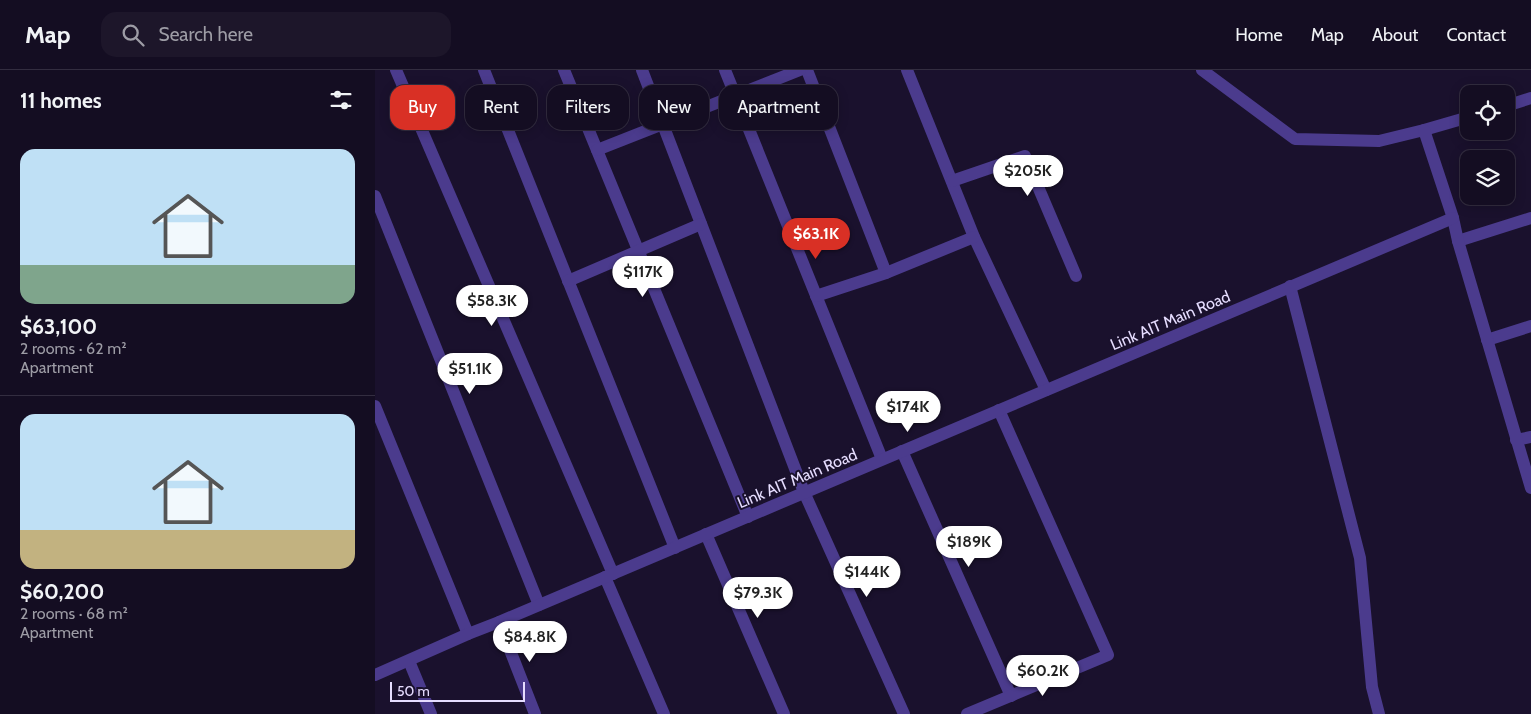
<!DOCTYPE html>
<meta charset="utf-8">
<style>
:root{--surface:#140d22;--page:#1d162a;--text:#f1f3f6;--muted:#9d9ca5;--line:#332d40;--accent:#d93025}
body{margin:0;font-family:Cabin,sans-serif;background:var(--page);color:var(--text);height:100vh;display:flex;flex-direction:column;font-size:19px;white-space:nowrap}
*{box-sizing:border-box;margin:0}
p{font-size:16px;color:var(--muted)}
.icon{flex:none;width:28px;height:28px;fill:none;stroke:currentColor;stroke-width:2;stroke-linecap:round;stroke-linejoin:round}
.map{position:relative;flex:1;overflow:hidden}
.panel{display:flex;flex-direction:column;background:var(--surface);width:375px}
.panel>*{flex:none}
.top-card{position:absolute;left:15px;top:15px;width:475px;height:45px;display:flex;gap:10px}
.fabs{position:absolute;left:1085px;top:15px;display:grid;gap:10px}
.fabs a{display:grid;place-items:center;width:55px;height:55px;border-radius:10px;background:var(--surface);box-shadow:0 2px 12px #0003,0 0 0 1px var(--line);font-size:25px}
.scale{position:absolute;left:15px;bottom:12px;width:135px;box-sizing:border-box;padding-left:5px;border:2px solid #e6ddff;border-top:0;font-size:14px;line-height:18px;white-space:nowrap;color:#e6ddff;-webkit-text-stroke:4px #1a112d;paint-order:stroke}
.price{position:absolute;translate:-50% -42px;padding:0 11px;border-radius:18px;background:#fff;color:#222;font-size:16px;line-height:32px;filter:drop-shadow(0 1px 2px #0008)}
.price::after{content:'';position:absolute;left:50%;top:30px;width:15px;height:11px;margin-left:-8px;background:inherit;clip-path:polygon(0 0,100% 0,50% 100%)}
.price.on{background:var(--accent);color:#fff}
ul{padding:0;list-style:none}
li{display:grid;align-content:center;gap:10px;height:265px;padding:0 20px}
li+li{border-top:1px solid var(--line)}
li span{display:grid;place-items:center;height:155px;border-radius:15px;color:#555}
li>.icon{margin-inline-start:auto}
span .icon{width:90px;height:90px;fill:#fffc;stroke-width:1}
li b{font-size:21px}
h2{display:flex;justify-content:space-between;align-items:center;height:60px;padding:0 20px;font-size:21px}
.tag{padding:0 18px;border-radius:15px;background:var(--surface);box-shadow:0 2px 12px #0003,0 0 0 1px var(--line);font-size:18px;line-height:45px}
.tag.on{background:var(--accent);color:#fff}
header{display:flex;align-items:center;gap:30px;box-sizing:border-box;height:70px;padding:0 25px;background:var(--surface);border-bottom:1px solid var(--line)}
header strong{font-size:24px}
nav{display:flex;gap:28px;margin-inline-start:auto;font-size:18px}
.search{width:350px;height:45px;background:var(--page);display:flex;align-items:center;gap:12px;box-sizing:border-box;padding:0 18px;border-radius:15px;color:var(--muted);font-size:19px}
main{display:flex;flex:1;min-height:0}
.map>svg:first-child{display:block}
</style>
<header>
<strong>Map</strong>
<div class="search"><svg class="icon" aria-label="search" viewBox="0 0 24 24"><circle cx="10" cy="10" r="6"/><path d="M15 15l6 6"/></svg>Search here</div>
<nav><a>Home</a><a>Map</a><a>About</a><a>Contact</a></nav>
</header>
<main>
<section class="panel">
<h2>11 homes<svg class="icon" aria-label="filters" viewBox="0 0 24 24"><path d="M4 7h16M4 17h16"/><circle cx="9" cy="7" r="2"/><circle cx="15" cy="17" r="2"/></svg></h2>
<ul>
<li><span style="background:linear-gradient(#bfe0f5 75%,#7fa58c 0)"><svg class="icon" aria-label="home" viewBox="0 0 24 24"><path d="M3 11l9-7 9 7M6 9v11h12V9"/></svg></span><div><b>$63,100</b><p>2 rooms · 62 m²</p><p>Apartment</p></div></li>
<li><span style="background:linear-gradient(#bfe0f5 75%,#c2b280 0)"><svg class="icon" aria-label="home" viewBox="0 0 24 24"><path d="M3 11l9-7 9 7M6 9v11h12V9"/></svg></span><div><b>$60,200</b><p>2 rooms · 68 m²</p><p>Apartment</p></div></li>
</ul>
</section>
<div class="map">
<svg width="1156" height="644" viewBox="0 0 1156 644">
<rect width="100%" height="100%" fill="#1a112d"/>
<g fill="none" stroke-linecap="round" stroke-linejoin="round">
<g stroke="#4b3b8d" stroke-width="12">
<polyline points="21,0 238,504"/>
<polyline points="109,0 300,478"/>
<polyline points="189,0 373,447"/>
<polyline points="267,0 429,422 529,644"/>
<polyline points="350,0 507,389"/>
<polyline points="432,0 511,203"/>
<polyline points="532,0 599,167 671,320"/>
<polyline points="222,80 425,0"/>
<polyline points="577,111 650,86 701,206"/>
<polyline points="0,126 164,535"/>
<polyline points="1083,171 1156,148"/>
<polyline points="193,211 326,154"/>
<polyline points="915,216 985,488 997,617 1004,644"/>
<polyline points="441,226 511,203 599,167"/>
<polyline points="1112,270 1156,256"/>
<polyline points="0,336 93,564"/>
<polyline points="1141,370 1156,367"/>
<polyline points="527,381 636,626"/>
<polyline points="331,464 409,644"/>
<polyline points="230,507 289,644"/>
<polyline points="124,552 160,644"/>
<polyline points="34,591 56,644"/>
<polyline points="592,644 733,585 624,340"/>
</g>
<g stroke="#4b3b8d" stroke-width="12">
<polyline points="827,0 920,69 1004,71 1049,60 1094,47"/>
<polyline points="1131,36 1156,28"/>
<polyline points="1049,60 1078,148 1083,171 1156,418"/>
<polyline points="0,605 93,564 124,552 1078,148"/>
</g>
</g>
<g text-anchor="middle" stroke-width="4" stroke-linejoin="round" paint-order="stroke">
<g font-size="16" fill="#e6ddff" stroke="#1a112d">
<text transform="translate(795 250) rotate(-23)" y="6">Link AIT Main Road</text>
<text transform="translate(422 408) rotate(-23)" y="6">Link AIT Main Road</text>
</g>
</g>
</svg>
<div class="fabs">
<a><svg class="icon" aria-label="locate" viewBox="0 0 24 24"><circle cx="12" cy="12" r="6"/><path d="M12 2v4M12 18v4M2 12h4M18 12h4"/></svg></a>
<a><svg class="icon" aria-label="layers" viewBox="0 0 24 24"><path d="M12 4l9 5-9 5-9-5zM3 14l9 5 9-5"/></svg></a>
</div>
<div class="scale">50 m</div>
<b class="price" style="left:653px;top:127px">$205K</b>
<b class="price on" style="left:441px;top:190px">$63.1K</b>
<b class="price" style="left:268px;top:228px">$117K</b>
<b class="price" style="left:117px;top:257px">$58.3K</b>
<b class="price" style="left:95px;top:325px">$51.1K</b>
<b class="price" style="left:533px;top:363px">$174K</b>
<b class="price" style="left:594px;top:498px">$189K</b>
<b class="price" style="left:492px;top:528px">$144K</b>
<b class="price" style="left:383px;top:549px">$79.3K</b>
<b class="price" style="left:155px;top:593px">$84.8K</b>
<b class="price" style="left:668px;top:627px">$60.2K</b>
<div class="top-card">
<a class="tag on">Buy</a>
<a class="tag">Rent</a>
<a class="tag">Filters</a>
<a class="tag">New</a>
<a class="tag">Apartment</a>
</div>
</div>
</main>
